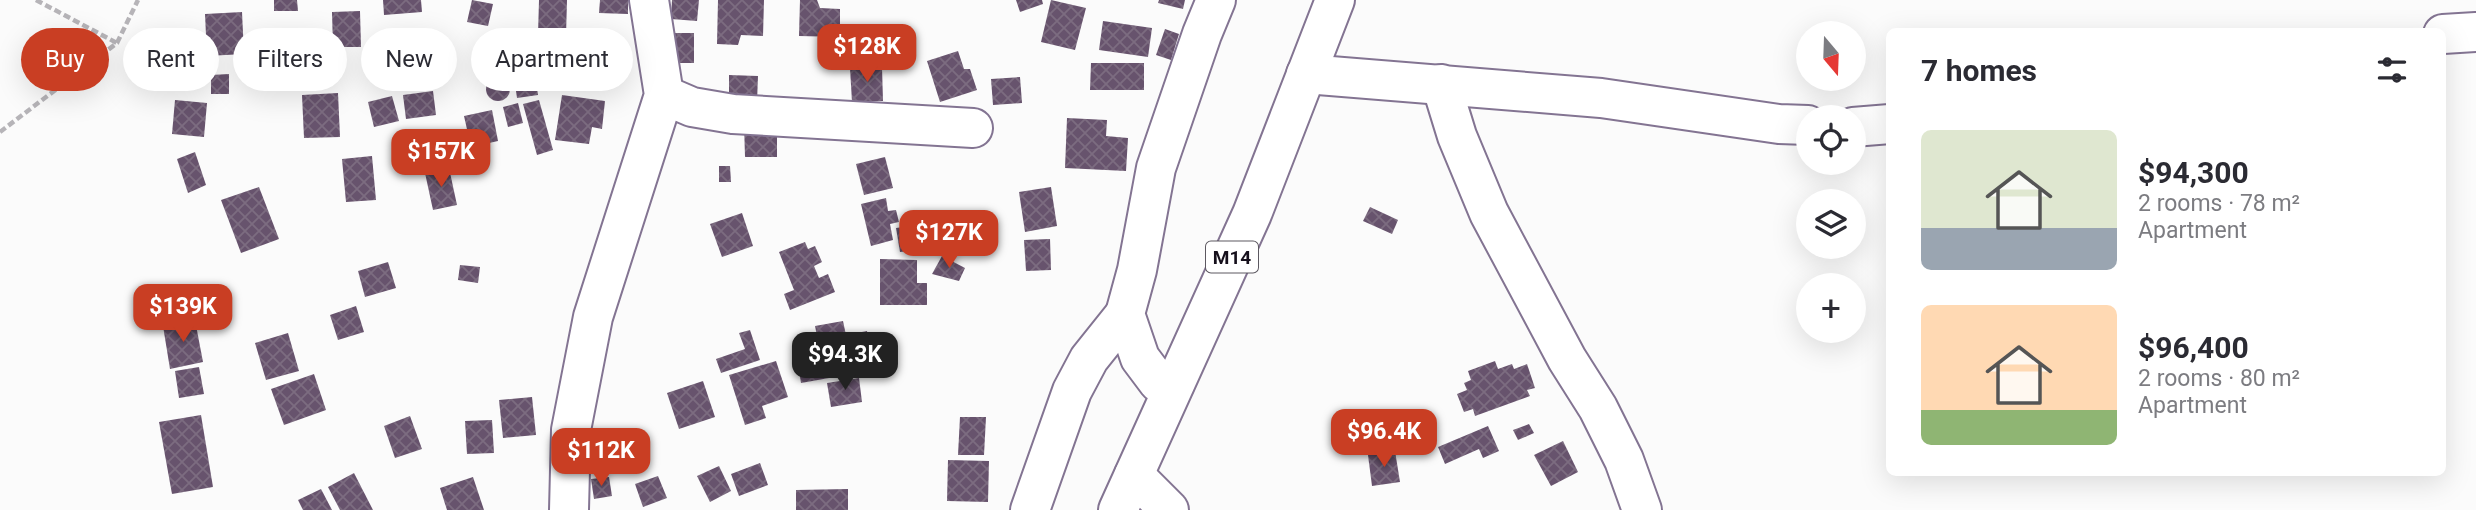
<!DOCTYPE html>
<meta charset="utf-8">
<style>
:root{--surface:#fff;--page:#f7f7f7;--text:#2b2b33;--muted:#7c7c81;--accent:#c93e23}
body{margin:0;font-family:Roboto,sans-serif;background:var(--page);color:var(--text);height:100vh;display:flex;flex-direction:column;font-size:26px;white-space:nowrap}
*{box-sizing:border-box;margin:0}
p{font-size:23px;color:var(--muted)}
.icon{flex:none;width:38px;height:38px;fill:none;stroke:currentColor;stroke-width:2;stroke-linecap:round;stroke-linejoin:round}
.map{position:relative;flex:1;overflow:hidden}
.details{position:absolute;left:1886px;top:28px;width:560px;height:448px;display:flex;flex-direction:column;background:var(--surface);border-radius:10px;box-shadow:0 7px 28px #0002}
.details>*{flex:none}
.banner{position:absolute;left:21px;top:28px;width:665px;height:63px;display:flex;gap:14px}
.needle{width:46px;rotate:161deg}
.fabs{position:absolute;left:1796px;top:21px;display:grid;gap:14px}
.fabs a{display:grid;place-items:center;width:70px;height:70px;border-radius:50%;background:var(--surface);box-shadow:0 7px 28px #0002;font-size:35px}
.price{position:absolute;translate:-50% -60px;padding:0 16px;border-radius:14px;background:var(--accent);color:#fff;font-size:23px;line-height:46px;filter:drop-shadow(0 2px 4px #0008)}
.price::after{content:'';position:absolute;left:50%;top:42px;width:21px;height:16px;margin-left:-10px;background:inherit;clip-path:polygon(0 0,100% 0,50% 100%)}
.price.on{background:#222;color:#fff}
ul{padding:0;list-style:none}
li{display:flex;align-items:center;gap:21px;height:175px;padding:0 35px}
li span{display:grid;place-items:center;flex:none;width:196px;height:140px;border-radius:10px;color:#555}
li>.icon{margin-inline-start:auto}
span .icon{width:84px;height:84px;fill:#fffc;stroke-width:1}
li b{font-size:30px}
h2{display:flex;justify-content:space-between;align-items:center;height:84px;padding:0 35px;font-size:30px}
.pill{padding:0 24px;border-radius:32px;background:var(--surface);box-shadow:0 7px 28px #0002;font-size:24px;line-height:63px}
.pill.on{background:var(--accent);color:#fff}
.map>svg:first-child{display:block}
</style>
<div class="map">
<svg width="2476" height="510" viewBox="0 0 2476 510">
<defs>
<pattern id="building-cross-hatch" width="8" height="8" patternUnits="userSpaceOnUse" patternTransform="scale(1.75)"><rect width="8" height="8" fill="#67536d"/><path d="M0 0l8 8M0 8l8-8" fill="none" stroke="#7c6c80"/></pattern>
</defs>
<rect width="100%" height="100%" fill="#fbfbfb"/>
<g fill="url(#building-cross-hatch)">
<polygon points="274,0 297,0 298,11 274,11"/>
<polygon points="383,0 421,0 422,12 384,15"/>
<polygon points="472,0 493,4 488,26 467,22"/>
<polygon points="539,0 567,0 566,36 538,35"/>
<polygon points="600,0 628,0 628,14 599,13"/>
<polygon points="672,0 699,0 697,21 671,19"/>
<polygon points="718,0 764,0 763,36 741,35 738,45 717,44"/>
<polygon points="800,0 817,0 820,8 840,9 840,37 799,36"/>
<polygon points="1016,0 1042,0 1043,4 1020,12"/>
<polygon points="1051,0 1086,8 1075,50 1041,42"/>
<polygon points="1159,0 1185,0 1183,9 1158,3"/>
<polygon points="360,11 361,47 333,47 332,12"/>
<polygon points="242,12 244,54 207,56 205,14"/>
<polygon points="1103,21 1152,28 1148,57 1099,50"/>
<polygon points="1165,29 1179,34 1171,60 1156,55"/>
<polygon points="310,32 312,58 286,60 285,34"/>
<polygon points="669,33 694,33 694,63 670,63"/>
<polygon points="958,51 964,69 970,69 977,90 940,102 927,61"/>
<polygon points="1091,63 1144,63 1144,90 1090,90"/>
<polygon points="882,67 883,101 852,102 850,68"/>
<polygon points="535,73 538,95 517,98 514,77"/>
<polygon points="229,74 229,94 211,94 211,75"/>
<polygon points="729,75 758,76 757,102 729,101"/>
<circle cx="498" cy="89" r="12"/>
<polygon points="1020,77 1022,103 993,105 991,79"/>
<polygon points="433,91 436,115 406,119 403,95"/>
<polygon points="338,93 340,137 304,138 302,95"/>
<polygon points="562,95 605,101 602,129 592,127 589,144 555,140"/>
<polygon points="392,96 399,121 374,127 368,102"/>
<polygon points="175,100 207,103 204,137 172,134"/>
<polygon points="539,100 553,150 537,155 523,104"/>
<polygon points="518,103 523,123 508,127 503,107"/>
<polygon points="492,110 498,141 471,147 464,116"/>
<polygon points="1067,118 1107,120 1106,136 1128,138 1126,171 1065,168"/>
<polygon points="744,124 777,124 777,157 745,157"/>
<polygon points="195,152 206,185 188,193 177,159"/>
<polygon points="372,156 376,200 346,202 342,159"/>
<polygon points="885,157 893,188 864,195 856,164"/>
<polygon points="719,166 730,166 731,182 719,182"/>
<polygon points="449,168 457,205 433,210 425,173"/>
<polygon points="259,187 279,239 241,253 221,200"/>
<polygon points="1051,187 1057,226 1025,232 1019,192"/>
<polygon points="886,198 888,211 896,210 899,222 890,224 893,240 871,246 861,204"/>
<polygon points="1370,207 1398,220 1392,234 1363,221"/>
<polygon points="742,213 753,246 722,257 710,224"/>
<polygon points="929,223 933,248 900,252 896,228"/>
<polygon points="1050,239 1051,270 1026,271 1024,240"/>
<polygon points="805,242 808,249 815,246 822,262 814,266 819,278 828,274 835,292 790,310 784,294 794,290 779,252"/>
<polygon points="942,256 965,268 959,281 932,274"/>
<polygon points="880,259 917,260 917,283 927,283 927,305 880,305"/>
<polygon points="388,262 396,288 365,297 358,271"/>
<polygon points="460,265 480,267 478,283 458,280"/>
<polygon points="356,306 364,332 338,340 330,315"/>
<polygon points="195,320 203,362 170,369 163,326"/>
<polygon points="843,321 846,335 867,331 874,370 801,383 794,340 817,336 815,326"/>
<polygon points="750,330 760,360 721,373 716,359 745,349 739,333"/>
<polygon points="288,333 299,371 266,380 255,343"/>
<polygon points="776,361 788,397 762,406 766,418 745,425 729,375"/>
<polygon points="1495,361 1498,369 1512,364 1514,369 1527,364 1535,388 1527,390 1530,396 1475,416 1473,409 1464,412 1457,394 1467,390 1464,383 1471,380 1468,371"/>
<polygon points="199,367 204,394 179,398 175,371"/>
<polygon points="314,374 326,410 284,425 271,389"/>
<polygon points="859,378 862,402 831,407 827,383"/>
<polygon points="703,381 715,417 679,429 667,393"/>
<polygon points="532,397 536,435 503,438 499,400"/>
<polygon points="201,415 213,487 172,494 159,422"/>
<polygon points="410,416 422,449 395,458 384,426"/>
<polygon points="960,417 986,417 984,455 958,455"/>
<polygon points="492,420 494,453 467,454 465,421"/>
<polygon points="1529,424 1534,433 1518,440 1513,430"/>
<polygon points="1488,426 1499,451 1483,458 1479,449 1445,464 1438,447"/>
<polygon points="1563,441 1578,472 1551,486 1534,455"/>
<polygon points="1395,451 1400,482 1372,486 1368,455"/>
<polygon points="948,460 989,461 988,502 947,501"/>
<polygon points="760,463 768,485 739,496 731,474"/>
<polygon points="719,466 731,491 710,502 697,476"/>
<polygon points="354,473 373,510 340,510 328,487"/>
<polygon points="658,476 667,498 643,507 635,484"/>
<polygon points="473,477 484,510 447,510 440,488"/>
<polygon points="609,477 612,496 594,499 591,479"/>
<polygon points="321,489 332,510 303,510 298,500"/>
<polygon points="848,489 848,510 796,510 796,490"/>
</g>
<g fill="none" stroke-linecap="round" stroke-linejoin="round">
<g stroke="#837492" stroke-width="42">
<g id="minor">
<polyline points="2443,34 2476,32"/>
<polyline points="1306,74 1601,98 1779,124 1808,125"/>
<polyline points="1441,84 1457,136 1489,213 1567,359 1598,408 1624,460 1642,510"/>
<polyline points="664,95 692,107 733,114 973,128"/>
<polyline points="1853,127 1890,124"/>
<polyline points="1175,383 1158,382 1140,358 1125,314 1137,270 1156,168 1202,34 1216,0"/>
<polyline points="1134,475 1169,510"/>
<polyline points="569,510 571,430 593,317 664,95 649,0"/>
<polyline points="1030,510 1072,391 1089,359 1125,314"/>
</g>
</g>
<g stroke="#837492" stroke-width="42">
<polyline id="highway" points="1118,510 1252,214 1335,0"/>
</g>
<g stroke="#b6b4b8" stroke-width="4.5" stroke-dasharray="7 3.5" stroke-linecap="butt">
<polyline points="36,0 117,43"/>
<polyline points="0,132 117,43 138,0"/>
</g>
<use href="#minor" stroke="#fff" stroke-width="38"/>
<use href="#highway" stroke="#fff" stroke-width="38"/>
</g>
<g text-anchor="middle" stroke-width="7" stroke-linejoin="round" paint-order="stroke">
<rect fill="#fff" stroke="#5c5860" stroke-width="2" x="1206" y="241.5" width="52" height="31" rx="5"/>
<g font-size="19" font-weight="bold" fill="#16101c">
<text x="1232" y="264">M14</text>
</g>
</g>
</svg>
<div class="fabs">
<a><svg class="needle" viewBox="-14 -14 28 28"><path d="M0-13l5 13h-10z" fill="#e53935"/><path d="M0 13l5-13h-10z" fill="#7c7c81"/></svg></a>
<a><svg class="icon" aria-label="locate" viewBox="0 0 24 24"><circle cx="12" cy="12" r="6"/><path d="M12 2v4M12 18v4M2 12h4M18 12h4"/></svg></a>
<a><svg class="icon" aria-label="layers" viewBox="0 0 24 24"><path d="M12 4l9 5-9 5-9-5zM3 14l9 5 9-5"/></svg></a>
<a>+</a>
</div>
<b class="price" style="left:867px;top:84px">$128K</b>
<b class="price" style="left:441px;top:189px">$157K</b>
<b class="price" style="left:949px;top:270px">$127K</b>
<b class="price" style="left:183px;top:344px">$139K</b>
<b class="price on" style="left:845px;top:392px">$94.3K</b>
<b class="price" style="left:1384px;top:469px">$96.4K</b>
<b class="price" style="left:601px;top:488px">$112K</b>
<div class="banner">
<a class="pill on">Buy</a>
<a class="pill">Rent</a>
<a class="pill">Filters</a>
<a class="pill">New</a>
<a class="pill">Apartment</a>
</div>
<section class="details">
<h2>7 homes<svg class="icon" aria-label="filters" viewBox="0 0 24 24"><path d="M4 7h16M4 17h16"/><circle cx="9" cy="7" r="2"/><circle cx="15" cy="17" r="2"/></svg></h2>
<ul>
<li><span style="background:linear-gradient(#dfe7d0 70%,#9aa5b1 0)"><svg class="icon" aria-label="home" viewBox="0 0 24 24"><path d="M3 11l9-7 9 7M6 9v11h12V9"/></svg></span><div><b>$94,300</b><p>2 rooms · 78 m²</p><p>Apartment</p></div></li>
<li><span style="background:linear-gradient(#ffd9b3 75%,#8fb573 0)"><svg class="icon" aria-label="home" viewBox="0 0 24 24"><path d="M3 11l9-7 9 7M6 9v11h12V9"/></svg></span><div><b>$96,400</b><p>2 rooms · 80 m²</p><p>Apartment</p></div></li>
</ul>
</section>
</div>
